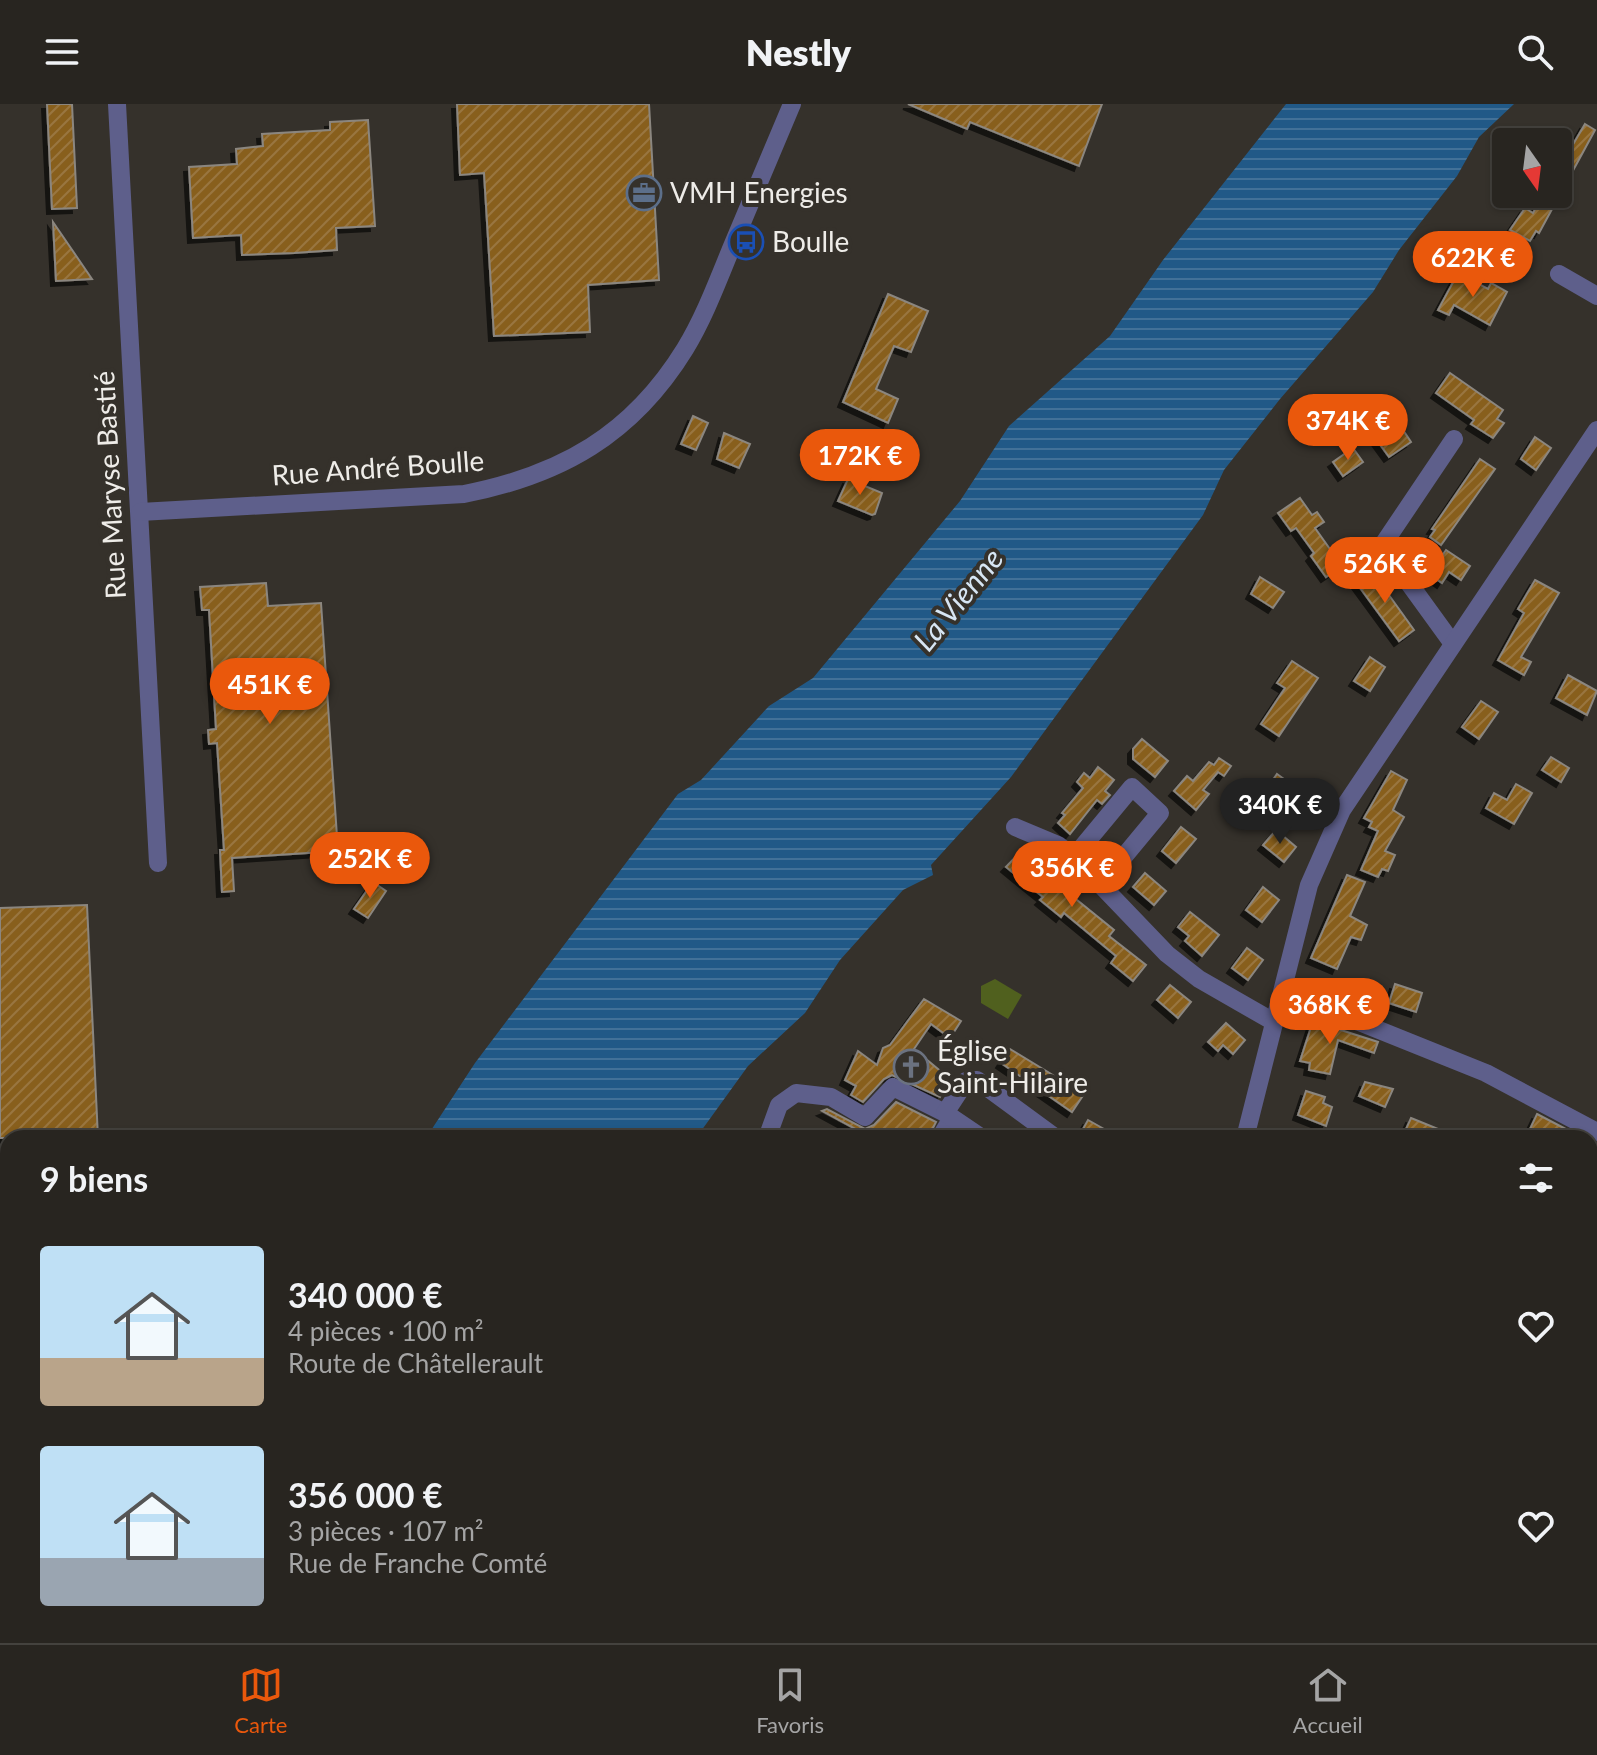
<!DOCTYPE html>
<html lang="fr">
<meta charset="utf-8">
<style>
:root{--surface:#282520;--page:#302d29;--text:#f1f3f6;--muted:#a5a5a5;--line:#44423e;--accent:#ea580c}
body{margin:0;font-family:Lato,sans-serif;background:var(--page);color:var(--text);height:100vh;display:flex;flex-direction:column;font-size:30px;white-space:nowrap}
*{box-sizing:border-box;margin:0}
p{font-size:26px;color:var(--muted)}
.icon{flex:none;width:44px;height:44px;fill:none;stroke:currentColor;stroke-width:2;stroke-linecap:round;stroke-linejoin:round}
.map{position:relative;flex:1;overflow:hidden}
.details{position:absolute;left:0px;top:1026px;width:1598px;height:514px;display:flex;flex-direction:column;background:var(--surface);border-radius:24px 24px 0 0;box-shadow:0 2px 6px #0004,0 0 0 2px var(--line)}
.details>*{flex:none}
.needle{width:52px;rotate:166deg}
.fabs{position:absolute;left:1492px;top:24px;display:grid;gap:16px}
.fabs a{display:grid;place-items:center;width:80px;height:80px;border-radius:8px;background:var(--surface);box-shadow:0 2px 6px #0004,0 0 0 2px var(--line);font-size:40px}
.price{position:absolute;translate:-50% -68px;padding:0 18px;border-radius:28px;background:var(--accent);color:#fff;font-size:26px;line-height:52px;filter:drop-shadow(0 2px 4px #0008)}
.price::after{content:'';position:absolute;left:50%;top:48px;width:24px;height:18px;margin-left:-12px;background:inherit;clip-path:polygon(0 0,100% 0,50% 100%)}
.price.on{background:#222;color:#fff}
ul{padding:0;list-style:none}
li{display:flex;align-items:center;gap:24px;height:200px;padding:0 40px}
li span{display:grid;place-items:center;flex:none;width:224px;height:160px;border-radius:8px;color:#555}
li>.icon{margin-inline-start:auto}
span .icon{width:96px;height:96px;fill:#fffc;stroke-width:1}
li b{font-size:34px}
h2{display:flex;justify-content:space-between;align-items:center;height:96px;padding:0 40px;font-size:34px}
header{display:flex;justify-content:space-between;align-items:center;height:104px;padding:0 40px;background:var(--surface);font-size:36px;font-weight:800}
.menu{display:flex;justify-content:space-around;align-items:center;height:112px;border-top:2px solid var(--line);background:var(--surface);font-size:22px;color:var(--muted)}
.menu a{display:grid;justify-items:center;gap:4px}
.menu .on{color:var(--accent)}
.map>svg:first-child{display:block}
</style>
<header><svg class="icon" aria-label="menu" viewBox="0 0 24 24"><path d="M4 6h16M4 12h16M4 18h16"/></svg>Nestly<svg class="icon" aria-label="search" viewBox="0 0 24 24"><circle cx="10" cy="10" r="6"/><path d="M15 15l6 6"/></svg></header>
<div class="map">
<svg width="1597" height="1539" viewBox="0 0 1597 1539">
<defs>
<pattern id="water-rules" width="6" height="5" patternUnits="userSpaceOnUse" patternTransform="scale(2)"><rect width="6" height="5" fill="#215987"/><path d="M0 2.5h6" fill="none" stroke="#427198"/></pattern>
<pattern id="building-hatch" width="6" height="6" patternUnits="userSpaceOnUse" patternTransform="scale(2)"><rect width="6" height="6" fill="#885f1e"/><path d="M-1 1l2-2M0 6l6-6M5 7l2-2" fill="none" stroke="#99763f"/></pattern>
<filter id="shadow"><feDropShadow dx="-5" dy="5" stdDeviation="0" flood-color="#0009"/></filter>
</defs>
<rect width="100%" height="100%" fill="#35312b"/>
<g fill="#50601e">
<polygon points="995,875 1022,891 1008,915 981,899 981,882"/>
<polygon points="356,1532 520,1532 519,1539 357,1539"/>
</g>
<g fill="url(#water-rules)">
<polygon points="1286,0 1514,0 1479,33 1457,72 1399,146 1373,188 1280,295 1224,366 1203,411 1011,673 931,761 933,771 903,786 840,856 805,909 748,962 696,1034 426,1034 475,959 678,690 701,676 769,602 813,574 960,397 1009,322 1110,232 1163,156"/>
<polygon points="194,1532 356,1532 357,1539 194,1539"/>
</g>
<g fill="url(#building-hatch)" stroke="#8b867f" stroke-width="2" filter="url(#shadow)">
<polygon points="47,0 72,0 77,104 52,105"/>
<polygon points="457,0 649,0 659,176 588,181 590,228 494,232 484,69 460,71"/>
<polygon points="908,0 1102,0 1079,62 970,18 967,25"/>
<polygon points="368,16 375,122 336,124 337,146 294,149 242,151 241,131 193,134 189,63 237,60 236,45 263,42 262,30 330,26 330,18"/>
<polygon points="1585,20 1595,26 1539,129 1536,127 1530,137 1510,126 1525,104 1533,109 1544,90 1558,90 1558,66"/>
<polygon points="53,118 92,175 56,177"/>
<polygon points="1458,169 1488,185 1491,179 1507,188 1490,221 1454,201 1449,211 1438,206"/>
<polygon points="888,190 928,207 911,248 894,242 876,285 898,295 888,319 843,298"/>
<polygon points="1450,269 1503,306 1497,315 1504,319 1493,334 1471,320 1474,316 1436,289"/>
<polygon points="693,312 708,319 696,346 681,340"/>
<polygon points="1385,322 1391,330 1401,323 1411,338 1389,353 1373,331"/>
<polygon points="724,329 750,340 739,364 717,355"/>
<polygon points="1535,333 1551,344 1536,366 1521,355"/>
<polygon points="1353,344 1363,358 1343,372 1333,358"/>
<polygon points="1480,355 1495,365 1441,441 1430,433 1435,426 1432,425"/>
<polygon points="848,375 882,389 875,410 872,411 838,397"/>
<polygon points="1300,394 1312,411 1317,408 1324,418 1315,424 1342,462 1326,473 1311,452 1314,449 1296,424 1291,427 1278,409"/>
<polygon points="1446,446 1470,462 1461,476 1449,468 1442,479 1429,470"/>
<polygon points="1371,466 1414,526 1399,537 1355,477"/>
<polygon points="1260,473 1284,488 1273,504 1251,490"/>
<polygon points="1535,476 1559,489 1521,553 1531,558 1524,571 1498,556 1524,509 1518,505"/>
<polygon points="266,479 268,502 321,499 338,747 232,754 234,787 222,788 220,746 224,746 217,639 209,640 208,626 216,625 209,506 202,506 200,483"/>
<polygon points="1370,553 1385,563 1370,587 1354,577"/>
<polygon points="1292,557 1318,574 1279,632 1261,620 1285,584 1277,579"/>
<polygon points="1568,571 1597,587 1587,611 1556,594"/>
<polygon points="1481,597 1498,608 1479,635 1462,623"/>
<polygon points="1142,635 1168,657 1155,673 1133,655 1133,645"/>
<polygon points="1551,653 1569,664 1561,678 1542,666"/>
<polygon points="1219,654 1231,662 1224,672 1218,668 1203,686 1209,690 1196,706 1174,687 1187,672 1193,677 1209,658 1214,661"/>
<polygon points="1098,663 1114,676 1105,687 1110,691 1102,700 1097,696 1070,730 1058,719 1065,711 1062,709 1083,684 1077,678 1084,669 1090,674"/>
<polygon points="1391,667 1407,676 1393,706 1404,713 1385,747 1395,751 1388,767 1382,765 1378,773 1361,766 1378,727 1369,723 1372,718 1364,714"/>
<polygon points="1277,670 1305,690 1294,707 1265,687"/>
<polygon points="1516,680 1532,689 1514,720 1486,704 1494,689 1507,696"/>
<polygon points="1181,723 1196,735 1176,759 1162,747"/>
<polygon points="1276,726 1296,743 1284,758 1263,741"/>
<polygon points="1027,741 1047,757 1040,766 1114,826 1109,832 1146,861 1133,877 1111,859 1116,852 1064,809 1061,813 1040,796 1043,793 1006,763"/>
<polygon points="1145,769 1166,787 1154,801 1133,783"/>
<polygon points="1347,771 1365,778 1350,812 1367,821 1361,836 1351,833 1337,865 1311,854"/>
<polygon points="373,778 386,787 368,814 354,805"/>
<polygon points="1263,783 1279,796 1262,818 1246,806"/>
<polygon points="87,801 98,1034 0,1034 0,804"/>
<polygon points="1190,808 1219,831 1202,852 1185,837 1189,832 1178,823"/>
<polygon points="1247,844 1263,856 1248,876 1232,864"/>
<polygon points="1395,880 1422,889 1416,908 1389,899"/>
<polygon points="1170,881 1191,898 1178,914 1157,896"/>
<polygon points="924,895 961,917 950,934 931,920 914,945 950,975 940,993 892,971 884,975 863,998 851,991 856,982 845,976 858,947 877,961 883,944 890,941"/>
<polygon points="1313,917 1378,938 1374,949 1338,936 1330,970 1309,966 1310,959 1300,957"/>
<polygon points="1226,919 1245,936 1233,950 1223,941 1218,947 1208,938"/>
<polygon points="1010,945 1084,990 1072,1008 1001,959"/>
<polygon points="1365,978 1393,985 1385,1003 1359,992"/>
<polygon points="1306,987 1325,993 1323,999 1332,1003 1326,1022 1298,1011"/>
<polygon points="896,998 936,1018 928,1034 872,1034 822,1007 827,1005 865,1025 874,1021"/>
<polygon points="1537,1010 1583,1034 1559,1034 1546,1027 1543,1032 1530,1025"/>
<polygon points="1411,1014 1460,1034 1402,1034"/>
<polygon points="1088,1016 1120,1034 1078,1034"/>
</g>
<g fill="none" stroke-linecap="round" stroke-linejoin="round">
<g stroke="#5e5f8b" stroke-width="18">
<polyline points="117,0 158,759"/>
<polyline points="1559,170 1597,192"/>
<path d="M140,408l324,-18c97,-19 168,-59 221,-145 20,-33 33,-69 48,-105 20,-47 39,-93 59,-140"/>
<polyline points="1453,540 1382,442 1454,335"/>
<polyline points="1015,723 1058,741 1074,753"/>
<polyline points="1102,779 1160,709 1132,683 1074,753 1167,850 1199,875 1274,918"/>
<polyline points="1279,901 1324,906 1359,918 1486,969 1597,1028"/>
<polyline points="767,1034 779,1001 796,989 831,993 865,1013 893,983 945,1009"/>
<polyline points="940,1034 952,1014"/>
<polyline points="982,1034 945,1009 966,977 977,976 1056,1034"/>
<polyline points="1245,1034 1309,781 1342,706 1597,326"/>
<polyline points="1589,1532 1597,1539"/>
<polyline points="640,1539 642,1532"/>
<polyline points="885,1539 886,1532"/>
<polyline points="1208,1539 1208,1532"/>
<polyline points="1355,1539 1357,1532"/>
</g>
</g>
<defs>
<g id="office-ring" transform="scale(1.8)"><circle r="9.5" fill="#35312b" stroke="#5c6f8a" stroke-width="1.5"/><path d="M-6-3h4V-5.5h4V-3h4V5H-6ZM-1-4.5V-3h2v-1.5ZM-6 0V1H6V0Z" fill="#5c6f8a"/></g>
<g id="bus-ring" transform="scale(1.8)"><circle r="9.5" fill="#35312b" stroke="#1a4fb4" stroke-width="1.5"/><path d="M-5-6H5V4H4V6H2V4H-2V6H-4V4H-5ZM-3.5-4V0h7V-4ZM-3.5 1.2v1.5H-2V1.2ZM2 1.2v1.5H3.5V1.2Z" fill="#1a4fb4"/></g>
<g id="church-ring" transform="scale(1.8)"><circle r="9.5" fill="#35312b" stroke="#6b7280" stroke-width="1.5"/><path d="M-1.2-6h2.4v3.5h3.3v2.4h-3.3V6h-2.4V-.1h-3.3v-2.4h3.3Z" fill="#6b7280"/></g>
</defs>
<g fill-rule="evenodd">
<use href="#office-ring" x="644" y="89"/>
<use href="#bus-ring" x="746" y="138"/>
<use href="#church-ring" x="911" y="963"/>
</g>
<g text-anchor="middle" stroke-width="8" stroke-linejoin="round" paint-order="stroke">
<g font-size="28" fill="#eeece8" stroke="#35312b" text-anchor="start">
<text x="670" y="99">VMH Energies</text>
<text x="772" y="148">Boulle</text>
<text x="937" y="957">Église<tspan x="937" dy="32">Saint-Hilaire</tspan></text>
</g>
<g font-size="28" fill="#eeece8" stroke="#35312b">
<text transform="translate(378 364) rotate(-4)" y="10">Rue André Boulle</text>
<text transform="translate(110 381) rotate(-93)" y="10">Rue Maryse Bastié</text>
</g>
<g font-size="30" font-style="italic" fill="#d7e6f4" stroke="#35312b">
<text transform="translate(959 496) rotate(-51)" y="10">La Vienne</text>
</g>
</g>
</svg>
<div class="fabs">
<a><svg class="needle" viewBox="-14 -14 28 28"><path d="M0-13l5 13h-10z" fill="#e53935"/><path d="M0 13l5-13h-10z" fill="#a5a5a5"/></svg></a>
</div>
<b class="price" style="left:1473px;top:195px">622K €</b>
<b class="price" style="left:1348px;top:358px">374K €</b>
<b class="price" style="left:860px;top:393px">172K €</b>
<b class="price" style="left:1385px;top:501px">526K €</b>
<b class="price" style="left:270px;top:622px">451K €</b>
<b class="price on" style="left:1280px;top:742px">340K €</b>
<b class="price" style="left:370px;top:796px">252K €</b>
<b class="price" style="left:1072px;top:805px">356K €</b>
<b class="price" style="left:1330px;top:942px">368K €</b>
<section class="details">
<h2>9 biens<svg class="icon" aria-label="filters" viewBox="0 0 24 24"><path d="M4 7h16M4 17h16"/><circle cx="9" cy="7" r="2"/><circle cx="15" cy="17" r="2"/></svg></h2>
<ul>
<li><span style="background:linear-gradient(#bfe0f5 70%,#b9a48a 0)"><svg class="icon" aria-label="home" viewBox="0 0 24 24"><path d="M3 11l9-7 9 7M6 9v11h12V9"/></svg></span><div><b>340 000 €</b><p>4 pièces · 100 m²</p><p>Route de Châtellerault</p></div><svg class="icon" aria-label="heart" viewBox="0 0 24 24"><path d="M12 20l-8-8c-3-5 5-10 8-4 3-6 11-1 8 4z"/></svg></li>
<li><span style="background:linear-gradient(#bfe0f5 70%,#9aa5b1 0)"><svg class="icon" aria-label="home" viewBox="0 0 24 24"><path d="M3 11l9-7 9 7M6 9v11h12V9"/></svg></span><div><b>356 000 €</b><p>3 pièces · 107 m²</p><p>Rue de Franche Comté</p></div><svg class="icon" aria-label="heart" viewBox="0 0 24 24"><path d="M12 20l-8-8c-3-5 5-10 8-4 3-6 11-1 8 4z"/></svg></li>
</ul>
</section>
</div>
<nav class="menu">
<a class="on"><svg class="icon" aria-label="map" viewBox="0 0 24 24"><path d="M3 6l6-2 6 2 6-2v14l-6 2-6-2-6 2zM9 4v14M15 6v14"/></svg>Carte</a>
<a><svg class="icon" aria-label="saved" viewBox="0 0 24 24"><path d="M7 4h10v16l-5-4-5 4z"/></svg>Favoris</a>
<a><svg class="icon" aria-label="home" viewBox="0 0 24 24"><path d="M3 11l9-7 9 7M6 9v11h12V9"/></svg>Accueil</a>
</nav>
